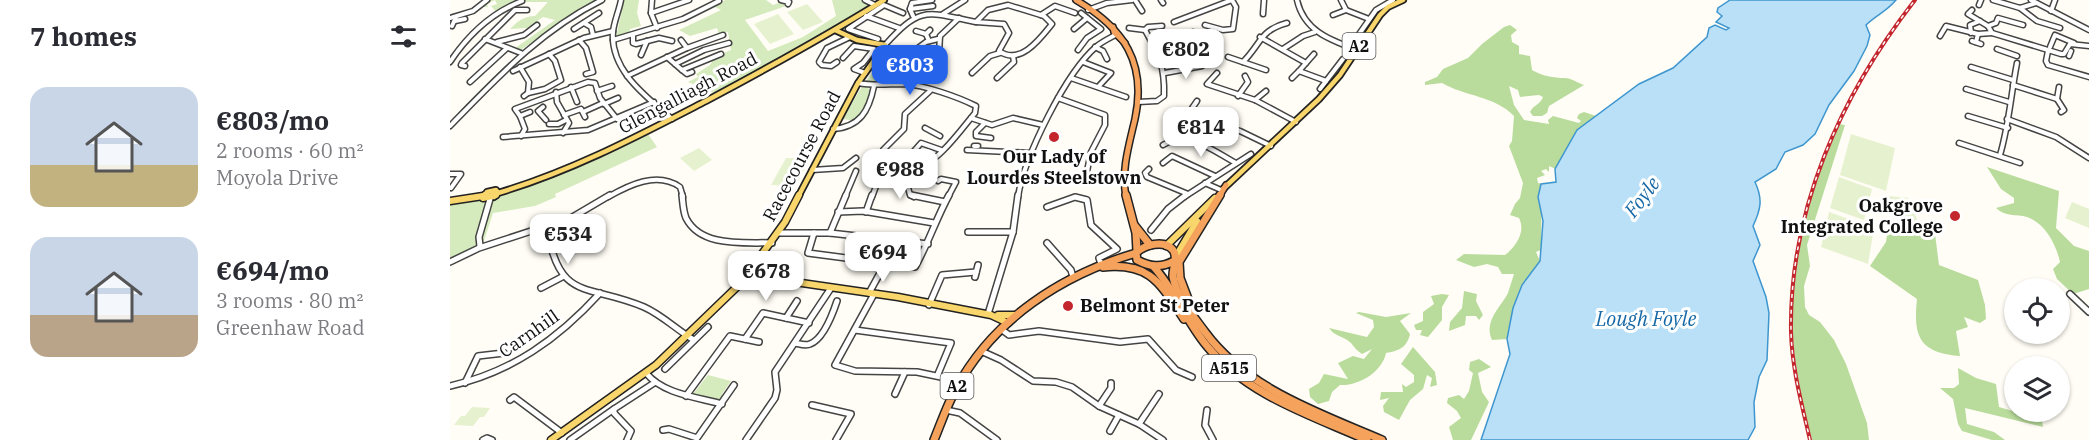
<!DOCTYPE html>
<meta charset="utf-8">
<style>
:root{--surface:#fff;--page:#f2f2f3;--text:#2b2b33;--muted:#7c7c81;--accent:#2563eb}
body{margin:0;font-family:"IBM Plex Serif",serif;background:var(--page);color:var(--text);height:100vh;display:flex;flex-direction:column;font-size:22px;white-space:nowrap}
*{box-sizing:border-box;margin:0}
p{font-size:20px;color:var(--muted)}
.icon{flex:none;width:33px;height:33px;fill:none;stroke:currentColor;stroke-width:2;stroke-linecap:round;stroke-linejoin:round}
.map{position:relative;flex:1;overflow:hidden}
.drawer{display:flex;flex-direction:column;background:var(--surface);width:450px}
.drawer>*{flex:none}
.buttons{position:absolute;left:1554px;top:278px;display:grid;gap:12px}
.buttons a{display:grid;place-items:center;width:66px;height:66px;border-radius:50%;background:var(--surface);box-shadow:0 2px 4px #0004;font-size:30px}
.price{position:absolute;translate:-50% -51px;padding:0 14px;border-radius:12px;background:#fff;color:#222;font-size:20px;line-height:39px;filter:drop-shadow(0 2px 3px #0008)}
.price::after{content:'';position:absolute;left:50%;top:36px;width:18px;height:14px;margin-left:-9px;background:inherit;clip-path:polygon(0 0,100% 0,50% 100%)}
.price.on{background:var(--accent);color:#fff}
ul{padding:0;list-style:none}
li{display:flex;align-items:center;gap:18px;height:150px;padding:0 30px}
li span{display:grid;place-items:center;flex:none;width:168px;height:120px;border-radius:18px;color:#555}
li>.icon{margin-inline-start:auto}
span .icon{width:72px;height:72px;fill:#fffc;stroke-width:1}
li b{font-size:26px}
h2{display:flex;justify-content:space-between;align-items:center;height:72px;padding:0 30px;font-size:26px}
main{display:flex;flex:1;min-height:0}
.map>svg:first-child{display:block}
</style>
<main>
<section class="drawer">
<h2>7 homes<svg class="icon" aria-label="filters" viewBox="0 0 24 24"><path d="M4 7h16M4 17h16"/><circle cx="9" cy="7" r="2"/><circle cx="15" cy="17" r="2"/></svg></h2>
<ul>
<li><span style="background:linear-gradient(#c9d6e8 65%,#c2b280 0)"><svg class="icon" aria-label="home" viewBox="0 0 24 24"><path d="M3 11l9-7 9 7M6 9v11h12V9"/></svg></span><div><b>€803/mo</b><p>2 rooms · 60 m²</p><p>Moyola Drive</p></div></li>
<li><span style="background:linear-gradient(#c9d6e8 65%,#b9a48a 0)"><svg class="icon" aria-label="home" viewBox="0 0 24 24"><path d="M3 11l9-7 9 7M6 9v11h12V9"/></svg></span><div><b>€694/mo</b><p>3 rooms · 80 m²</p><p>Greenhaw Road</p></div></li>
</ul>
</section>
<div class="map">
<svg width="1639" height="440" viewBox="0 0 1639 440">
<rect width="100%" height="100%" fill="#fffdf5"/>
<g fill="#d5ebbd">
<path d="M38,0h110l-79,51 -5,-2 41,-29 -12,-3 -16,11 -17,1c8,-8 14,-13 25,-13l13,-14h-27l-24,11 -6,-7 6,-2 -2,-4 -8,4 1,3h-7z"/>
<polygon points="174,0 189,0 187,13 191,26 180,29 179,34 166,38"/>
<polygon points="275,0 316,0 323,5 331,2 336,3 336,6 295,20 318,51 353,37 386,16 382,0 410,0 421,6 370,37 266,94 238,82 248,77 246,74 260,65 262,62 259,59 281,50 278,32 269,34 267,28 240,36 229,30 271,10 265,7"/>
<polygon points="437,52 451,56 431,73 426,83 416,81"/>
<polygon points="413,85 421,90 419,92 415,107 417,109 408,121 392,119"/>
<polygon points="198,134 207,147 105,194 106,197 85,206 43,213 33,244 0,261 0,202 27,199 36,203 53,193 151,157"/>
<polygon points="258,375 281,381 272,394 274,397 270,400 243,394"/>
</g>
<g fill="#b9dc9c">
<path d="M1060,25l7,5 -6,5 1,7 7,4v8l11,2 2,14c10,6 22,8 33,8 6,0 13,5 19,7l-35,21 -2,7 -5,3h-9l-3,-4c3,-7 10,-7 13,-15l-4,-2 -19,2 -2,-7 -9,-4 5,19 10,15 25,4 -1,-4 5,-4 26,7 2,-2 -4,-3 2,-4 5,-2 12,4 11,-3 -44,61 -7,4 2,-8 -9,-4v6l-3,-3 -5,2 4,4 -8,3 1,5 4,1 -1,54 5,10 -10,4 4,9c-22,29 -27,42 -33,78l-15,1c-9,-19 9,-33 16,-47 2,-6 4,-13 6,-19h-12l-4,-7 -11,-3 -13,3 -18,-7 8,-6 41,1c11,-9 21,-23 14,-37l-9,-3 5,-11 5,-6 3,-15 -14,-37 3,-5 2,-25c-19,-20 -50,-20 -72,-33l-17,2v-3l12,-5 6,-8 25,-11 14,-14 22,-17z"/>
<path d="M1388,124l7,1 -38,120 3,21 -6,20 1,21 4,8 11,7 14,18 12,24 21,59 2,17h-59c-16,-65 -25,-133 -12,-199 8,-41 25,-79 40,-117z"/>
<path d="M1537,167l72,24 -3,37 18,18 15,5v38l-16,5 -16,-15 -4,-10 7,-7c-4,-18 -15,-39 -33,-45 -11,-3 -22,0 -31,-9l18,-5v-5l-13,-9z"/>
<path d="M1438,228l47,6 4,31 39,15 7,25 1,14 -6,4 -16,-6 4,10 -12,4 4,25c-41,-3 -47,-20 -43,-57l-47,-33 16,-24z"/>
<polygon points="1014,291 1027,294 1026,301 1033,315 1029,320 1026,316 1016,316 1015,325 999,331 1000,322 1012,308"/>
<polygon points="992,294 999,295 992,307 992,320 978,337 970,335 972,330 966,330 964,325 973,321 973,312 984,304 981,296"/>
<path d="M909,312l27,5 25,-4 -11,8 10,13c-3,14 -12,17 -24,19 -4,19 -27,33 -46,32l-8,7 -3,9 -11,3 -8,-7 -1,-8 10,-6 5,-9 24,5 -10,-16 15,-7 11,3 8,-10 -10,5c-6,-4 -7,-6 -11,-11 -7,-7 -16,-6 -22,-15l38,9 7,-10 -1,-7 -17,-7z"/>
<polygon points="963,347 985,372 987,385 980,387 982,378 977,375 973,389 960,400 949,420 934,412 933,406 939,398 930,400 931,392 953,392 952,384 956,387 964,382 964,375 951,364"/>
<polygon points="1029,359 1041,367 1028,373 1032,392 1039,402 1021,440 1003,440 999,427 1011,418 1007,411 997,403 998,398 1009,395 1014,399 1019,391 1023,373 1019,370 1020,362"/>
<polygon points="1508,368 1526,378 1546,384 1549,407 1592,420 1593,427 1515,408 1517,424 1544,432 1555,440 1542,440 1512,431 1508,424 1503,399 1490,388 1504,388 1509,384"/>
</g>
<g fill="#e6f2cf">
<polygon points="357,4 373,22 353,30 337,12"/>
<polygon points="328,14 344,34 320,44 304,24"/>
<polygon points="1401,134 1445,148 1436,191 1390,175"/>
<polygon points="249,148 262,160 244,171 230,158"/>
<polygon points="336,158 360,158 346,186 321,185"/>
<polygon points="1389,177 1422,189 1414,220 1380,208"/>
<polygon points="1439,196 1458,198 1471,228 1451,226"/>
<polygon points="1622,202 1639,209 1639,228 1615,218"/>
<polygon points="1379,212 1424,228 1418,264 1371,247"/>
<polygon points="22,407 40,408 34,417 30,417 23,426 4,425 11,416 15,416"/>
</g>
<path fill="#b9e0f7" stroke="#3f96cf" stroke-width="1.5" d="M1280,0h166c-10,12 -20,15 -30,25l4,10 -3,11 -13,25 -25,34 -14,29 -12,11 -18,7 -9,17 -21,13c8,17 6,27 -2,44l7,19 -7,16 13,36 3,16 -2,47 -8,17 -5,25 1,25 -7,13h-267l29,-86 -3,-15 6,-31 9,-23 18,-24 3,-40 -5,-24 3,-13 15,-2 -1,-13 22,-39 62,-46 34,-16 34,-31 2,-9 6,-3 11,5 3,-2 -13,-6 6,-6 -5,-4 1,-4z"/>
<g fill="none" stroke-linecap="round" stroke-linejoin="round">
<g stroke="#444" stroke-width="7">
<g id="minor-far1">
<path d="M171,0c-2,11 -7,21 -8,32 -3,39 34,65 59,87"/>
<polyline points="202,0 201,13 207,28"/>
<polyline points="331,0 339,2 338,4"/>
<polyline points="415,0 425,5"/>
<polyline points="685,0 692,11"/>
<polyline points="711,0 713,3"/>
<path d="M847,0c7,31 33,40 60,50"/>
<polyline points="891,0 896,10 919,19"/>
<polyline points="1543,0 1570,8 1586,3"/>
<polyline points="1581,0 1639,30"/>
<path d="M558,5l36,11 8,8c-12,15 -32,42 -53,27l10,-18 -5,-9 -28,-2 12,-12z"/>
<polyline points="1529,5 1531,0"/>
<polyline points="1570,8 1587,21 1610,28"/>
<polyline points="460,9 483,6"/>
<polyline points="638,10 657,3 682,0"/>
<polyline points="1601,11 1605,0"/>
<polyline points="201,13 239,0"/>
<polyline points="493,14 515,0"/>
<polyline points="813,14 814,0"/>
<polyline points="591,15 605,6 625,13"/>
<polyline points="883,15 896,10"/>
<polyline points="416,16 449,28"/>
<polyline points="463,16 460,9 462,3 482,0"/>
<polyline points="0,18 23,11 37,0"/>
<polyline points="5,21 15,19"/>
<polyline points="724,22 782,0"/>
<polyline points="134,23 141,27 143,35"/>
<polyline points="755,25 773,30 783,29 786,7 782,0"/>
<polyline points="2,26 6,17"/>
<polyline points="1538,26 1546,23 1548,18 1573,25"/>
<polyline points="679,28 695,30"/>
<polyline points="124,29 149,13"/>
<polyline points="624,29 637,18"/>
<polyline points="466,31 476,34"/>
<polyline points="1521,33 1520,25 1530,21"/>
<polyline points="1542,33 1611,54 1614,54 1620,44 1639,46"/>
<polyline points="183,35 183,43 186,44 209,38 222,41"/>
<polyline points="1490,36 1496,26 1528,34 1542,33 1538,26 1518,14 1522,10"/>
<polyline points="810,37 856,63"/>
<polyline points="907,37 926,10 943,0"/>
<polyline points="35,39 71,53"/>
<polyline points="428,39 398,29 434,5 453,13"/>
<polyline points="129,40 136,48 143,72 136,74"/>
<polyline points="163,40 233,19 269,1"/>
<polyline points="231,40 237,48"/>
<polyline points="479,41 476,34 480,30"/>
<polyline points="1522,41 1531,44"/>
<polyline points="47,42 74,35 87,25"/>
<polyline points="1526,42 1528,34"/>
<polyline points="705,44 743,32"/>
<path d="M435,45c36,-40 42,-33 91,-23"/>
<polyline points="645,47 653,51 657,59"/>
<polyline points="1600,47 1605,35 1624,43"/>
<polyline points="833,49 853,36 865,32"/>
<polyline points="1547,49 1567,56"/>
<polyline points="628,50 637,38 651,29 631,13"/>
<polyline points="1598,51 1596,61 1598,65 1639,77"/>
<polyline points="461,53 476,42 488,39"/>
<polyline points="191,55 197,41"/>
<polyline points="1619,56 1621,51"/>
<polyline points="217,57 232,70 271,54"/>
<polyline points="710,57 745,48 761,47"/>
<polyline points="778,57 816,70"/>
<polyline points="393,58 404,46 424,49 413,63 404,69 415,73"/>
<path d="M0,62c18,-27 41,-49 72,-61"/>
<polyline points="387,62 381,66 372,65 369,62 377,48 400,37"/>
<polyline points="633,62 661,73 648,87"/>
<path d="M793,62c18,-18 17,-32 44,-39"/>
<polyline points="225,64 254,50 279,43"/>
<polyline points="15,66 11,65 12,63 65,10 77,10"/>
<polyline points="70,67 79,82 78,93 74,96"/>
<polyline points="1521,67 1563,80"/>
<polyline points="232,70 237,74 242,72"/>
<polyline points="63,71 134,38 163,31"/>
<polyline points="849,71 864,54"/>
<polyline points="522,73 540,56 550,53"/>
<polyline points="715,73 752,66"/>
<polyline points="767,73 757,84 805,100 846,122"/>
<polyline points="177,76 237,48 273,35"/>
<polyline points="547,78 564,62 563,56"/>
<polyline points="621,78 676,97"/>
<polyline points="842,78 849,71 876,81"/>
<polyline points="20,82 56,49"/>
<path d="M408,83c16,3 30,1 47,1 19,1 53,13 71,22l-1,7c-12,14 -39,53 -59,54 -10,0 -21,-7 -31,-11l-2,-6 21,-21 1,-15 25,-23"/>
<polyline points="457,84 489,53 490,36 509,18"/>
<polyline points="1563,85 1607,99"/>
<polyline points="121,87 127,102"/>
<polyline points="1609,87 1607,99 1614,110 1611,112"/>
<polyline points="870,89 893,59"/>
<polyline points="1516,89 1559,102"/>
<polyline points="147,91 162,86"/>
<polyline points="106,92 107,102 119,123 113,133"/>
<polyline points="78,93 95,89 111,80 105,61 99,54"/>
<polyline points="788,96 798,82 795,76"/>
<polyline points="608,98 655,115 655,125 641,152 636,176"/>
<polyline points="805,100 816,91"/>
<path d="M688,102l19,-1 7,-5c1,-29 -5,-41 -19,-66l3,-3 14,-1"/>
<polyline points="154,104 168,98"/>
<polyline points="93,107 88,111 96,120"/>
<polyline points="133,112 153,103"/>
<polyline points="114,115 131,109 135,117"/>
<polyline points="70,116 65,109 138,82 145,83 150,98 167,119"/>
<polyline points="1518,116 1558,128"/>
<polyline points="736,117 747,101"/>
<polygon points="736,117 760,121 751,129 734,121"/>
<polyline points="521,118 542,125 563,118 593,125"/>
<polyline points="1557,119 1606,137 1639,158"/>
<polyline points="760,121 790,131 821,146"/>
<polyline points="535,123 526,132 526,136 541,138"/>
<polyline points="99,124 108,124 116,120"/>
<path d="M0,126c47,-48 91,-96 152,-126"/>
<polyline points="475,128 490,136"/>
<path d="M383,129c27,-2 36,-18 41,-43"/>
<polyline points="71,136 75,129 70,116 80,112"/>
<polyline points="53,137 138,130 204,102"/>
<polyline points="1509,143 1570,163"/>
<path d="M713,145c25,-16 50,6 73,18"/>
<polyline points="524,146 528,146"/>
<polyline points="517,150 580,153"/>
<polyline points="464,151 471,143 491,150"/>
<path d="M1550,155c9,-30 11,-61 17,-92"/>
<polyline points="713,163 722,156 765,176"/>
<polyline points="699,169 695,173 697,177 738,194"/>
<polyline points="362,170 393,168 406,158"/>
<polyline points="0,174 11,174 1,188"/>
<polyline points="488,181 491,179 506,182 498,197"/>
<polyline points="755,183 771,190"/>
<path d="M158,197c21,-12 49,-26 72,-10l3,10"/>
<polyline points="395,197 406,171"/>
<polyline points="422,197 428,181 456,180 460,195 464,197"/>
<path d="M568,197c6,-40 48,-125 79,-151 6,-5 13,-8 20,-12"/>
<polyline points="734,197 801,154"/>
</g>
</g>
<g stroke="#444" stroke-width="8">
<g id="minor">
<path d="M232,195c1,8 1,16 4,23 15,30 59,24 86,25"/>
<polyline points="461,195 495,202"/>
<polyline points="597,207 625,197 637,200 641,225 667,249 649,258 651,264"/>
<polyline points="388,212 413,211 484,223"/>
<polyline points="416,212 422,195"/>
<path d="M97,228c12,75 41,55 97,79 18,8 33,23 50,33"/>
<polyline points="701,230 718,209 736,195"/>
<polyline points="518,232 563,232"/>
<polyline points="328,233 380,233 478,244"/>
<path d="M364,233l-6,20 107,14c13,-23 21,-48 34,-72"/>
<polyline points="380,233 396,195"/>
<polyline points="597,243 621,270 623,277"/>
<polyline points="30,246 29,237 40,199"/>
<polyline points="0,262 29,248 121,218 160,195"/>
<polyline points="525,277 528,265"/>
<polyline points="91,288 112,277"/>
<polyline points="419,293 435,264"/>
<polyline points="424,294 385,365 405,371 467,372 510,381"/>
<polyline points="1620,294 1639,312"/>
<polyline points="479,305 492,275 526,272"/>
<polyline points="538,314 563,232 568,195"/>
<polyline points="336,318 347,301"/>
<polyline points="551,329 559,335 589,331 670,342 698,339 726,370 742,377"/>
<polyline points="405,330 501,343 488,374"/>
<polyline points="295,339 313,313 359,323"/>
<path d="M345,343c5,1 11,3 15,1 14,-5 23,-31 27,-43"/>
<polyline points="531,351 551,360 583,381 606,382 622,387 649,406 689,424 713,440"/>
<polyline points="215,369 258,327"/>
<path d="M196,373c17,21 50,24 76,31"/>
<polyline points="15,383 28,356 54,353"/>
<path d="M0,386c62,-14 108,-47 150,-93"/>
<polyline points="445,394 455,372"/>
<polyline points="236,396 280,336 309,342"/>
<polyline points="60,400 64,397 112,433"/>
<polyline points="362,405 401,414 386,440"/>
<polyline points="649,406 661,388 661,383"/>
<polyline points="496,410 510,413 547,440"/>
<polyline points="757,410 755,425 763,440"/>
<polyline points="689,424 709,394"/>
<polyline points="213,430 219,429 247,438 284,385"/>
<polyline points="660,431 669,415"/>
<polyline points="33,440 37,438 42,440"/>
<polyline points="120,440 164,409"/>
<polyline points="177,440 181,431 164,413 164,409 204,383"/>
<polyline points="296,440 325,398 327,390 325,372 381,288"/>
</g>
</g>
<g stroke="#222" stroke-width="8">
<g id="major-far1">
<polyline points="773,189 869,99 890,75 930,15 938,7 953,0"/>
<path d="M48,193c74,-22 140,-57 208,-92 60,-32 120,-65 178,-101"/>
<polyline points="27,197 33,196"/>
<polyline points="34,197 37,192 46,190 48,193 44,197"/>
<polyline points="348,197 408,83 435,45 407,40 385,30"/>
</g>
</g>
<g stroke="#222" stroke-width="9">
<g id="major">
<polyline points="35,195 33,198 46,195"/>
<polyline points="0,201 33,196"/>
<polyline points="716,246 765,198"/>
<polyline points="726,256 747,221"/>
<polyline points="297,275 448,297 541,315 558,323"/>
<polyline points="548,315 567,315"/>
<polyline points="101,440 206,365 291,283 335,222 349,195"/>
</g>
</g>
<g stroke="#222" stroke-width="8">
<g id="highway-far1">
<path d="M626,0c48,28 71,63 59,119 -6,26 -14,51 -9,78"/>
<polyline points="663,27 664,32 675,43"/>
<polyline points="769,197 776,185"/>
</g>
</g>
<g stroke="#222" stroke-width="10">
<g id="highway">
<polyline points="676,195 686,233 687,251"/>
<polyline points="685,226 700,245"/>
<path d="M724,261c-13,7 -24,6 -37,-1l-1,-7c8,-8 28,-14 37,-3 6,8 -1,19 0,27 4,20 20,39 32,55 42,57 114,81 177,108"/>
<path d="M703,266c22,24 33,55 54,80 40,49 104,69 160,94"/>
<path d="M653,267c47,-5 57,16 81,52"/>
<polyline points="738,299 730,278 729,262 770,195"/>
<path d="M484,440c7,-17 13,-35 22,-51 37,-70 106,-114 180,-136"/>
</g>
</g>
<use href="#minor-far1" stroke="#fff" stroke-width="4"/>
<use href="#minor" stroke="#fff" stroke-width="5"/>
<use href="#major-far1" stroke="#f9d66b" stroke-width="4.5"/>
<use href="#major" stroke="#f9d66b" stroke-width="6"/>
<use href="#highway-far1" stroke="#f5a25d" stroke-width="5"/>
<use href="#highway" stroke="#f5a25d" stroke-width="7"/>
<g stroke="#c4262e" stroke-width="4">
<path id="rail" d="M1360,440c-8,-35 -18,-71 -19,-108 -2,-123 50,-237 124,-332"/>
</g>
<use href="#rail" stroke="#fff" stroke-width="1.5" stroke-dasharray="4" stroke-linecap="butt"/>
</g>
<g fill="#c4262e" stroke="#fff" stroke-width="2">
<circle cx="604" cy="137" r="6"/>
<circle cx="1505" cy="216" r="6"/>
<circle cx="618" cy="306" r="6"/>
</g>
<g text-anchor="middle" stroke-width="6" stroke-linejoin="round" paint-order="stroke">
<g fill="#fff" stroke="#585858" stroke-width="1.5">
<rect x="892.5" y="33" width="33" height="26" rx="4.5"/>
<rect x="752" y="355" width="54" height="26" rx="4.5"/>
<rect x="490.5" y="373" width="33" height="26" rx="4.5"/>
</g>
<g font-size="16" font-weight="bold" fill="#111">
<text x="909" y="52">A2</text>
<text x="779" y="374">A515</text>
<text x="507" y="392">A2</text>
</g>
<g font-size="18" fill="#111" stroke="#fff">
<text transform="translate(238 93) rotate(-28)" y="6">Glengalliagh Road</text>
<text transform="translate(352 156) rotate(-62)" y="6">Racecourse Road</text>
<text transform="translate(79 334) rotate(-35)" y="6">Carnhill</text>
</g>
<g font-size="18" font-weight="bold" fill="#111" stroke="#fff">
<text x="604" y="163">Our Lady of<tspan x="604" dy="21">Lourdes Steelstown</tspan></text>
<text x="1493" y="212" text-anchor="end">Oakgrove<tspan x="1493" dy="21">Integrated College</tspan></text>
<text x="630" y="312" text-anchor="start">Belmont St Peter</text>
</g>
<g font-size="20" font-style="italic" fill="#1768a6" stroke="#fff">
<text transform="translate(1192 197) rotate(-53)" y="7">Foyle</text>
<text x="1196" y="326">Lough Foyle</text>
</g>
</g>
</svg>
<div class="buttons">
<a><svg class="icon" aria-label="locate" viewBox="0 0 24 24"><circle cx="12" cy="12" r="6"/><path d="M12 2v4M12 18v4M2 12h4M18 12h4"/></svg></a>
<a><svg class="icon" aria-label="layers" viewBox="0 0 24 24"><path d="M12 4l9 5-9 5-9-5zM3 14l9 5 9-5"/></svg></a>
</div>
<b class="price" style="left:736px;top:80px">€802</b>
<b class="price on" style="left:460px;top:96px">€803</b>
<b class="price" style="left:751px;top:158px">€814</b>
<b class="price" style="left:450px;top:200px">€988</b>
<b class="price" style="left:118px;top:265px">€534</b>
<b class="price" style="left:433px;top:283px">€694</b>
<b class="price" style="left:316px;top:302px">€678</b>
</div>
</main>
